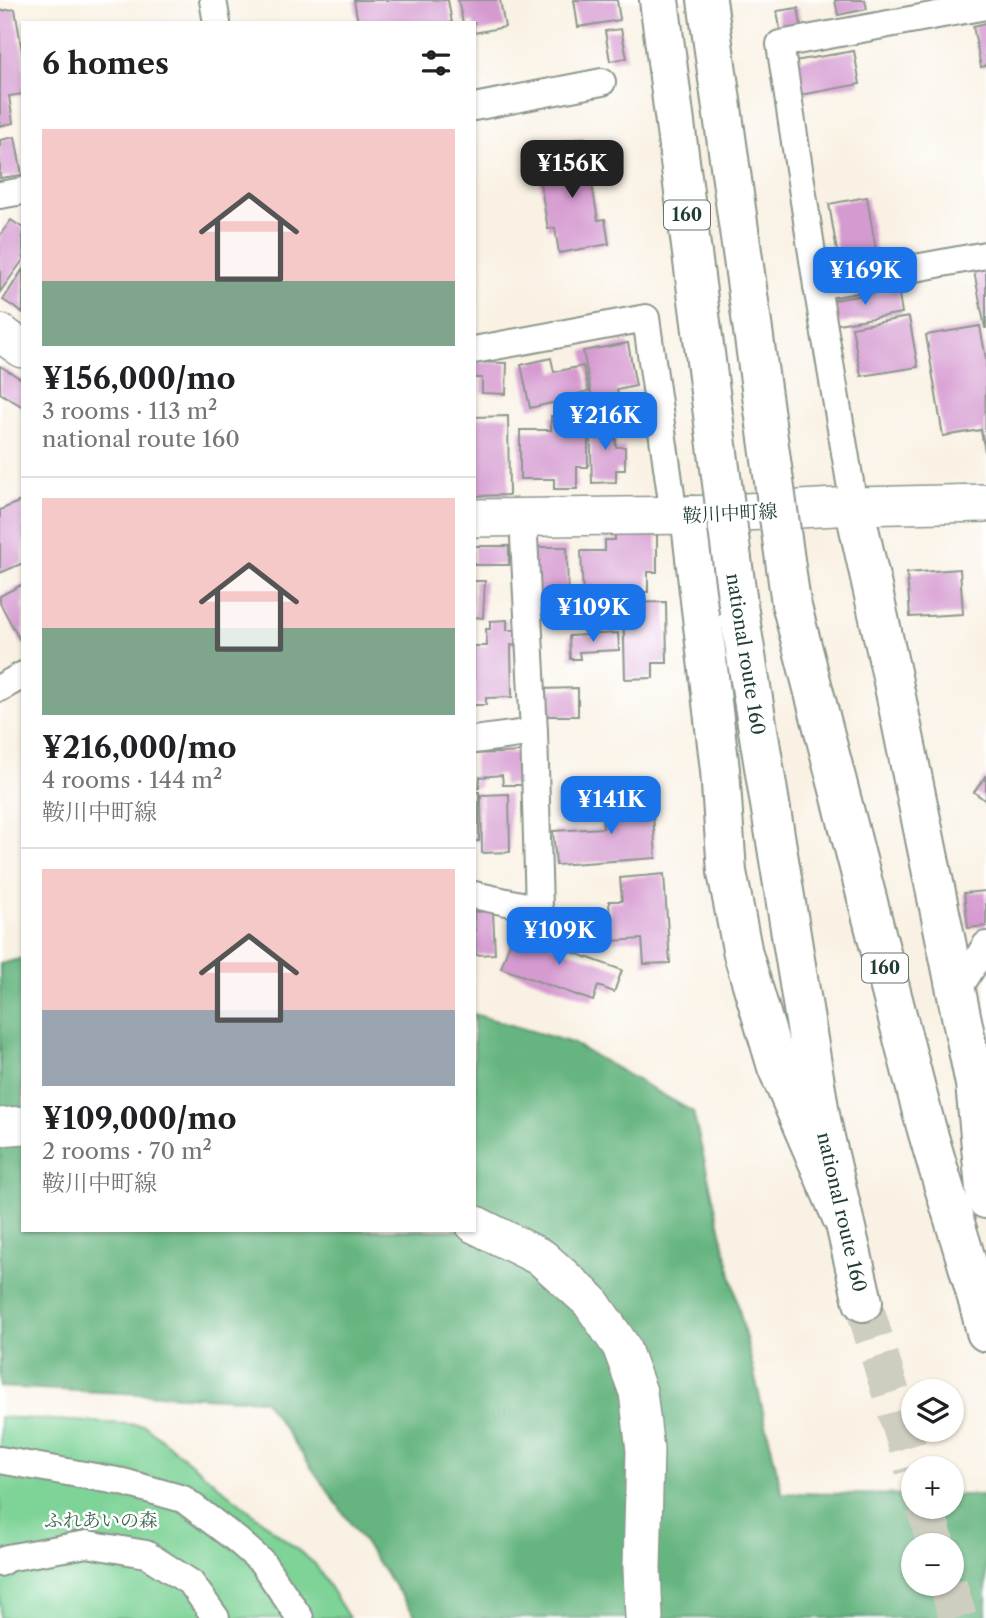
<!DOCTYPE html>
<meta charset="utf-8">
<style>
:root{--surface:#fff;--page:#f6f6f6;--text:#202124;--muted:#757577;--line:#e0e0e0;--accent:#1a73e8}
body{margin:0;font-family:"Libre Caslon Text","Noto Serif JP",serif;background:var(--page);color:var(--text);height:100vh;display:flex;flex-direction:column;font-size:26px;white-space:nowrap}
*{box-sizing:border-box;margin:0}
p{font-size:23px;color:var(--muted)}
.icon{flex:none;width:38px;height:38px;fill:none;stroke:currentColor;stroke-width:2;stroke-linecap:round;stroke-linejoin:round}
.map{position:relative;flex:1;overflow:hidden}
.panel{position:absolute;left:21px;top:21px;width:455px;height:1211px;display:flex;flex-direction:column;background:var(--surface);border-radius:0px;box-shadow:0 2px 5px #0004}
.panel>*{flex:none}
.buttons{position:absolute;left:901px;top:1379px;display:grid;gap:14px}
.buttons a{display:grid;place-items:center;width:63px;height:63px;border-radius:50%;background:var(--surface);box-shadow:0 2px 5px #0004;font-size:35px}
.price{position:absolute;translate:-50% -60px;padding:0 16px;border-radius:14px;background:var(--accent);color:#fff;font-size:23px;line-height:46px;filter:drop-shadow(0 2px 4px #0008)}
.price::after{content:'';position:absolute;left:50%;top:42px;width:21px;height:16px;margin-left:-10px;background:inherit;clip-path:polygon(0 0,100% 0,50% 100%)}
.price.on{background:#222;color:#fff}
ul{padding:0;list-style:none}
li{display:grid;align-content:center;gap:14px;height:371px;padding:0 21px}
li+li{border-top:2px solid var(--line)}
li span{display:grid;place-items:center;height:217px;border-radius:0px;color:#555}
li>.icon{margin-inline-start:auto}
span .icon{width:126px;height:126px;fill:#fffc;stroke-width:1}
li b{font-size:30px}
h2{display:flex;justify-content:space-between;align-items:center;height:84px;padding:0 21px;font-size:30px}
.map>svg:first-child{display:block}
</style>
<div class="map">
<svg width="986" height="1618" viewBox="0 0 986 1618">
<rect width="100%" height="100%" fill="#fff"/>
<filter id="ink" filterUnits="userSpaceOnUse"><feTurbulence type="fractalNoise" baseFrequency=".0143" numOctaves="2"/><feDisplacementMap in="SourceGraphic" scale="14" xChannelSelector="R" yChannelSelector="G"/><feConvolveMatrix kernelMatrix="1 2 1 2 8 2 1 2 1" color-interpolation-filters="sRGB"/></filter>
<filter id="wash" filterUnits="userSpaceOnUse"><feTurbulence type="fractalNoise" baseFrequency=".00686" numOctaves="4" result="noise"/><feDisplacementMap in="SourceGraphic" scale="28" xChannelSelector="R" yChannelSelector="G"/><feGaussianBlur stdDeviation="1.57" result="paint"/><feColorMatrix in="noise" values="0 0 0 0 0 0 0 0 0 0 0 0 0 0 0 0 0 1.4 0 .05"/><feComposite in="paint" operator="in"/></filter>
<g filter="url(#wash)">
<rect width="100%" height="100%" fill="#f9f1e3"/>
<polygon fill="#7ed397" stroke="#4e8866" stroke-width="2" points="0,1417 144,1425 315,1564 349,1618 0,1618"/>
<path fill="#66b580" stroke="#42795a" stroke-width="2" fill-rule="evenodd" d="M23,958v272h451v-216l98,29 121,69 89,381 131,2 1,12h38v-12h34v123h-569l-153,-218 -264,-13v-423zM914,1545h38v39h-38z"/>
<g id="blocks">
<g fill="#d59ad0">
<polygon points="354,0 448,0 452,23 358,23"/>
<polygon points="458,0 500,0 505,27 474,33 474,23 463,23"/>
<polygon points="574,0 617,0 620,20 578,27"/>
<polygon points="835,0 865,0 867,9 838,15"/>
<polygon points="798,8 802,31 781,34 777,11"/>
<polygon points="15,9 23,57 23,94 9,96 13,123 0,126 0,11"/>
<polygon points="986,23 986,66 981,67 973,26"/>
<polygon points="621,29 627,58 610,61 605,31"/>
<polygon points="854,51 860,84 800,95 794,61"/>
<polygon points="15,137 22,175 0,178 0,140"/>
<polygon points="584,138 598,220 605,219 609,244 559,253 555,228 548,229 537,164 567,159 564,141"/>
<polygon points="867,197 876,251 838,257 829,204"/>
<polygon points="11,220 23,228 23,260 0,292 0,235"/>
<polygon points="23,269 23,313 3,300"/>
<polygon points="986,269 986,328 985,328 974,271"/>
<polygon points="898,289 902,313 832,325 828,301"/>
<polygon points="909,317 918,367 861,376 852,327"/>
<polygon points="980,326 986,359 985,452 981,430 943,436 926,335"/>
<polygon points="628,343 636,386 617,390 621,407 595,413 583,351"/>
<polygon points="551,358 554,372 583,366 589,391 572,395 573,398 530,408 521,365"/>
<polygon points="474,362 507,363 506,394 482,393 482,378 474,378"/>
<polygon points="0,366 23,380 23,407 0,393"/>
<polygon points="508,416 509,495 474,496 474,417"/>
<polygon points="551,416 588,416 588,467 577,467 577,489 554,489 554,479 520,479 520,430 551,430"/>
<polygon points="615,420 616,447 625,447 625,470 616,470 616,482 592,483 590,421"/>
<polygon points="23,500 23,563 0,573 0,510"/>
<polygon points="615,533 657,533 657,572 648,572 648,592 612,592 613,596 583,597 581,551 605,551 605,540 615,540"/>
<rect x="474" y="546" width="35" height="19"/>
<polygon points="532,547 567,547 568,601 533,602"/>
<polygon points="960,569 963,614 910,617 907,573"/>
<polygon points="474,581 485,581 483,618 474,617"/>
<polygon points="23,584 23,646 0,603 0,596"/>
<polygon points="666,602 667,663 653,663 653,678 625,679 623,603"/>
<polygon points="507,620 507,630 515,630 515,646 511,645 512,697 486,698 486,705 474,705 474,646 487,646 486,629 490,629 490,621"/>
<polygon points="618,633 619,650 579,652 580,659 570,659 569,636"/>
<polygon points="578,688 578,716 541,716 541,689"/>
<polygon points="523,752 524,785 503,785 502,775 480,777 479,788 474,788 474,754"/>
<polygon points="986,776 986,801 974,792"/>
<rect x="474" y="792" width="5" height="49"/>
<polygon points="509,794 510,852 482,853 481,795"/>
<polygon points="652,800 656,858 556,865 553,831 603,828 601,804"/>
<polygon points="664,874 670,963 644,964 642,939 611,941 609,901 622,901 620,878"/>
<polygon points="986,891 986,926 968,928 964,893"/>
<polygon points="493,911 495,954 476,955 474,912"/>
<polygon points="514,931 622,970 614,992 598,986 593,1001 501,968"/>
</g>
</g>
</g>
<g filter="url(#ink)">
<use href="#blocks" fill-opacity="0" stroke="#8c978c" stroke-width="2"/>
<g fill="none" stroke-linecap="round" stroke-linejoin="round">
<g stroke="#cdcdc0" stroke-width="38" stroke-dasharray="38 19" stroke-linecap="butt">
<polyline points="863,1302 914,1469"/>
<polyline points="925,1507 936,1545"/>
<polyline points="948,1584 958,1618"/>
</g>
<g stroke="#8c978c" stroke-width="30">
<g id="street">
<polyline points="213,0 217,23"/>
<polyline points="474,107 602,82"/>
<polyline points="0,195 23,191"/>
<polyline points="817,286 986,255"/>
<polyline points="474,350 646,318 674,516"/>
<polyline points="854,506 817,286 780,44 986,6"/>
<polyline points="0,688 23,675"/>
<polyline points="474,740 534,732 523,518"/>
<polyline points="474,895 539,909 534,732"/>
<polyline points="956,993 986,945"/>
<polyline points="0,1460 123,1482 183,1499 237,1540 262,1562 300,1618"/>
<polyline points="0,1563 7,1558 87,1544 146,1554 191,1583 216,1618"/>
</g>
</g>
<g stroke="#8c978c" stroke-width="40">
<g id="secondary">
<polyline points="0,333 23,349"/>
<polyline points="474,518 690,515 854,506 986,503"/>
<polyline points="0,1127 23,1125"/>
<polyline points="474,1224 542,1258 590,1301 621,1346 638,1392 645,1450 642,1568 644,1618"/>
</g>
</g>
<g stroke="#8c978c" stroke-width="42">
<g id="highway">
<polyline points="659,0 715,430"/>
<polyline points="707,0 766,424"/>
<polyline points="854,506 891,672 975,1084 986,1199"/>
<polyline points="690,515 720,770 727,872 743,954 777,1067 842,1218"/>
<path d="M791,603c44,170 86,340 131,509 20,74 46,146 64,220"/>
<path id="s1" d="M739,612l82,508 42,182"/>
</g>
</g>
<use href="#street" stroke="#fff" stroke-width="26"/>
<use href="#secondary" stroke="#fff" stroke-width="37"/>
<use href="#highway" stroke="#fff" stroke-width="38"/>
<g stroke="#8c978c" stroke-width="42" stroke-linecap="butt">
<g id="highway-bridge">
<polyline points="766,424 791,603"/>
<polyline points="715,430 739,612"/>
</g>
</g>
<use href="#highway-bridge" stroke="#fff" stroke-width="38"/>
</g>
</g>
<g text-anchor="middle" stroke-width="5" stroke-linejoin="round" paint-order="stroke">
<g fill="#fff" stroke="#627771" stroke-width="2">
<rect x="664" y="200.5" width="46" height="29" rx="5"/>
<rect x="862" y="953.5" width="46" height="29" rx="5"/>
</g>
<g font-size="18" font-weight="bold" fill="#1f3d34">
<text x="687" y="221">160</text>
<text x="885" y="974">160</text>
</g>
<g font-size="19" fill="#1f3d34" stroke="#fff">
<text transform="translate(730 513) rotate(-3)" y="7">鞍川中町線</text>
<text transform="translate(746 654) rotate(81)" y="7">national route 160</text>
<text dy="7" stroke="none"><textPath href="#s1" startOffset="609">national route 160</textPath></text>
</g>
<g font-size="19" fill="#37624d" stroke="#fff">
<text x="101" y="1527">ふれあいの森</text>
</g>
</g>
</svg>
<div class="buttons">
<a><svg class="icon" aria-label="layers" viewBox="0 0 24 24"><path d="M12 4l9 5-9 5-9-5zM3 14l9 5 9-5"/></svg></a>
<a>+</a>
<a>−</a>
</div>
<b class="price on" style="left:572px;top:200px">¥156K</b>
<b class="price" style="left:865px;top:307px">¥169K</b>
<b class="price" style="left:605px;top:452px">¥216K</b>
<b class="price" style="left:593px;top:644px">¥109K</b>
<b class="price" style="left:611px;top:836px">¥141K</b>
<b class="price" style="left:559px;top:967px">¥109K</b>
<section class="panel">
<h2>6 homes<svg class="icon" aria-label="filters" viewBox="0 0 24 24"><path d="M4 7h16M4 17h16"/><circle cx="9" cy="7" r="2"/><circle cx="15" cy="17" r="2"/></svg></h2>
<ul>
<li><span style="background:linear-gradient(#f6c9c9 70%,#7fa58c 0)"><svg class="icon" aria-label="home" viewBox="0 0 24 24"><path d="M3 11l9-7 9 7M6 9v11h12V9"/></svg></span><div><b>¥156,000/mo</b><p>3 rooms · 113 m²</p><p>national route 160</p></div></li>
<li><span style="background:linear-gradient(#f6c9c9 60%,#7fa58c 0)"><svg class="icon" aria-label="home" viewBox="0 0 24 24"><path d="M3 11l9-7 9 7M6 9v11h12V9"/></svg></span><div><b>¥216,000/mo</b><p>4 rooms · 144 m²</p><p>鞍川中町線</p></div></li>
<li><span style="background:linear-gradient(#f6c9c9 65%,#9aa5b1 0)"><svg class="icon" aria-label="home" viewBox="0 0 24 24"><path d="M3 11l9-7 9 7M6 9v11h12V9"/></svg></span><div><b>¥109,000/mo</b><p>2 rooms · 70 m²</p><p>鞍川中町線</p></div></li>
</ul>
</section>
</div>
